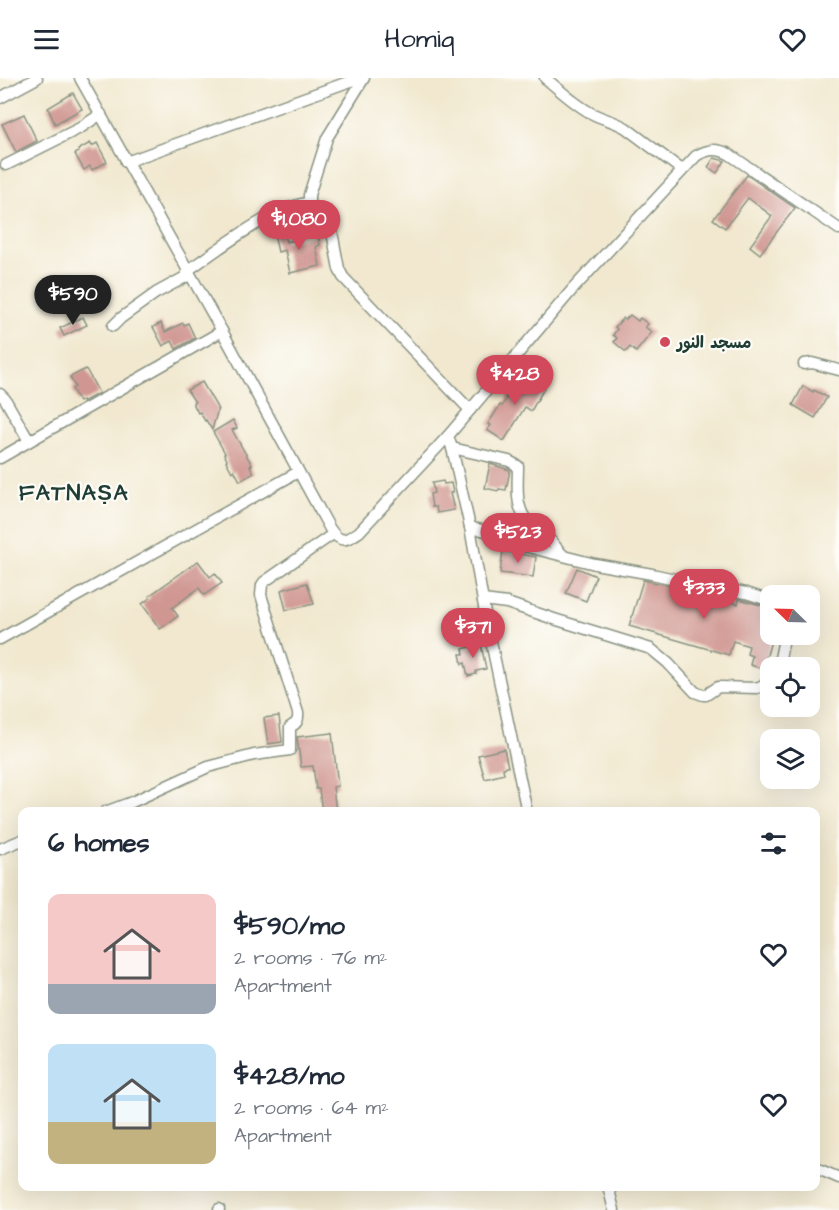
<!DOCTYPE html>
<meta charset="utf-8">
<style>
:root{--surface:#fff;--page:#f6f6f7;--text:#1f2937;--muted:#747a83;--accent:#d1495b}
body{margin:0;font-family:"Architects Daughter","Playpen Sans Arabic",sans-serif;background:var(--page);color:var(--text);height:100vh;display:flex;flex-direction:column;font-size:22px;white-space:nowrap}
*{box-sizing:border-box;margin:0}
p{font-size:20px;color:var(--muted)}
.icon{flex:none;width:33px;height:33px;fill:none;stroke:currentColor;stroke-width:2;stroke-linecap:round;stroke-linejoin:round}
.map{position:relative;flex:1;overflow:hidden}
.side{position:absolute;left:18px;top:729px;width:802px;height:384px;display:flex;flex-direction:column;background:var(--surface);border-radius:12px;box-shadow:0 6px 24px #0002}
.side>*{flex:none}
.needle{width:39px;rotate:293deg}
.tools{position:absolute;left:760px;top:507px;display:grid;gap:12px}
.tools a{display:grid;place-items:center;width:60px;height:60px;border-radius:12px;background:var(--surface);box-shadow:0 6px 24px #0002;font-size:30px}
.price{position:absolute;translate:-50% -51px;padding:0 14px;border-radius:21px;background:var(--accent);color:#fff;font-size:20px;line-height:39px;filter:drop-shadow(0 2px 3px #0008)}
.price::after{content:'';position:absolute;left:50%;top:36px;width:18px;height:14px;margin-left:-9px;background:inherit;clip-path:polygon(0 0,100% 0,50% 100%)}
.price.on{background:#222;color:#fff}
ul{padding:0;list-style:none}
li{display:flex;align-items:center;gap:18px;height:150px;padding:0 30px}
li span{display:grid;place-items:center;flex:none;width:168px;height:120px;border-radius:12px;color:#555}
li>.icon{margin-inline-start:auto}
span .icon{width:72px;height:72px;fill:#fffc;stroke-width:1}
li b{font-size:26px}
h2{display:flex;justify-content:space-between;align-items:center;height:72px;padding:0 30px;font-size:26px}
header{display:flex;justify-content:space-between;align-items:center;height:78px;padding:0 30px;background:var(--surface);font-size:27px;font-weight:600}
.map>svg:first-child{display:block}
</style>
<header><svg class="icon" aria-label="menu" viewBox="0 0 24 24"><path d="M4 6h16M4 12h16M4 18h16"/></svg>Homiq<svg class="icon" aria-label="heart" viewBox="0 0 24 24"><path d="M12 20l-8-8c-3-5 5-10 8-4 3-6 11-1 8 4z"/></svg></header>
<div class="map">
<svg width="839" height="1132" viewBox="0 0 839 1132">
<rect width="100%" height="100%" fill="#fdfcf7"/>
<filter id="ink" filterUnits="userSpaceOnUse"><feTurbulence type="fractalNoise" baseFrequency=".0167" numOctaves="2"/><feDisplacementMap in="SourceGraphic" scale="12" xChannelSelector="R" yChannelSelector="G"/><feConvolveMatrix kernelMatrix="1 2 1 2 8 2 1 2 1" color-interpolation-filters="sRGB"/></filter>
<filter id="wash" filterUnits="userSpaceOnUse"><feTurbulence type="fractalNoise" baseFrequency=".008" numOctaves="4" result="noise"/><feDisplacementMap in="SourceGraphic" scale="24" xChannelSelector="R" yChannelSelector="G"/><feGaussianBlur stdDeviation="1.35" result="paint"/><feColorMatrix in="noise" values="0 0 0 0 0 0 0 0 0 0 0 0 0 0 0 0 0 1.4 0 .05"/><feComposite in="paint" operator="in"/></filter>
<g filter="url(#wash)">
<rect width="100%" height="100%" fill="#f1e8cf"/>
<g id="blocks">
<g fill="#d09691">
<polygon points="73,15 82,31 55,46 48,30"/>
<polygon points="24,36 37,63 16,74 2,46"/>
<polygon points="90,65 92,68 97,65 107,84 92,92 90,88 84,92 75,76 79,74 78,72"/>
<polygon points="714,80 725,83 717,95 708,89"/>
<polygon points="747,97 795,130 760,176 750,168 772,138 748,120 725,150 713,141"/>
<polygon points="283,150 286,164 318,157 320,167 316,169 320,188 290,195 285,172 278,174 273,152"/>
<polygon points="630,237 638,243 640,240 648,246 645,249 652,254 636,274 630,269 626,274 614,264 617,260 613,257 617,251 615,249 623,240 625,242"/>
<polygon points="83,239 87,247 64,258 60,250"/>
<polygon points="161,245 165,254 183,245 184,247 188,245 195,260 176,271 172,263 163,268 153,249"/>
<polygon points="86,291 99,315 83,324 82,322 79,324 72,311 75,309 70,299"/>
<polygon points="521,295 545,309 531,333 525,329 504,363 487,352 491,347 488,346 500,327 502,328"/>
<polygon points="202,304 218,331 212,352 206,342 205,343 200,334 198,335 193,325 195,324 187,312"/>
<polygon points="803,308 813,314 814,312 827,319 815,340 793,327"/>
<polygon points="233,342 237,350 232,352 252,387 250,388 254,395 240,403 234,392 232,394 226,383 227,382 224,376 225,375 213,354"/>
<polygon points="490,386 510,392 506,412 499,411 498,413 485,410"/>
<polygon points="443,403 444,406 451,405 453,414 450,415 454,432 437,435 436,429 432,429 430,416 434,415 432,405"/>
<polygon points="503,473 536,479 533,499 500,495"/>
<polygon points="198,483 210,499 215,495 222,505 204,517 199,510 172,530 178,538 160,551 142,526 150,520 149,518"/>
<polygon points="577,490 596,498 586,523 566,515"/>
<polygon points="643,502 710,516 714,517 718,521 738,526 739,521 771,530 771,556 773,556 763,591 750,587 752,578 747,576 749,568 733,563 729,577 629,548"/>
<polygon points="307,505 314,526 286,532 281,512"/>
<polygon points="481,566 486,591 476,593 476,596 468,598 465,585 462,586 460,576 464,576 463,571"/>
<polygon points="279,638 282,664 268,666 264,640"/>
<polygon points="332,655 338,708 333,709 336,734 322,734 319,711 316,711 313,688 301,689 297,659"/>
<polygon points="504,671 508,689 503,690 504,696 485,701 478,677"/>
</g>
</g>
</g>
<g filter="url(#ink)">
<use href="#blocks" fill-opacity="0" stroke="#889282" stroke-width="1.5"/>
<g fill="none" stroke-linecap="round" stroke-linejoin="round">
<g stroke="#889282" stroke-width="13">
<g id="minor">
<path d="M80,0l142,253 108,198c11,15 15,12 29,3l89,-96 124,-146 124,-134c12,-7 20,-8 33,-2l110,75"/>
<polyline points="364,0 327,60 309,117 309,129 312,136 317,142 330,151 332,154 339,191 343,199 470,332"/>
<path d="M545,0c15,12 29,26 46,35 11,6 24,8 35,15l56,42"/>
<polyline points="0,20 37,0"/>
<polyline points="126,84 359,0"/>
<polyline points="6,87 80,50 101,36"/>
<path d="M187,193c29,-20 88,-66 122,-68"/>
<polyline points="113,248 121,240 156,215 189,197"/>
<polyline points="804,286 812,285 839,292"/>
<polyline points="0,316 5,321 29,363"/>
<polyline points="448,358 452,370 470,449 485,535 527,734"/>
<path d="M452,370l57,13 9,5c0,17 -3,38 7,52 6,10 17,14 25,22 5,5 8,10 13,15"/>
<polyline points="0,380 222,253"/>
<polyline points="470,449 497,456 512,465 595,486 652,496 698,506 746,515 771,523"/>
<polyline points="483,522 507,525 554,541 651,571 668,585 695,614 703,617 706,617 718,609 757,610 765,606 771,599"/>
<polyline points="0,561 298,394"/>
<polyline points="778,590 785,556"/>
<path d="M105,734l27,-10 76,-35 46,-12 36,-5v-23c6,-3 9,-6 8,-14l-37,-118 1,-10 2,-3 69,-48"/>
<polyline points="0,771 22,762"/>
<polyline points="816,1090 839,1100"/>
<polyline points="608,1108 614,1132"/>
<polyline points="219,1131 219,1132"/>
</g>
</g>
<use href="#minor" stroke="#fff" stroke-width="10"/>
</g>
</g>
<circle fill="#d1495b" stroke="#fdfcf7" stroke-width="2" cx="665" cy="264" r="6"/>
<g text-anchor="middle" stroke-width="4.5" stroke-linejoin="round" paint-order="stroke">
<g font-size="16" font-weight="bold" fill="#1f3d34" stroke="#fdfcf7" text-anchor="start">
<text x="677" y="270">مسجد النور</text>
</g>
<g font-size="22" font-weight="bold" letter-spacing="1.5" fill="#1f3d34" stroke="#fdfcf7">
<text x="74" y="422">FATNAṢA</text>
</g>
</g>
</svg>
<div class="tools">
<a><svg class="needle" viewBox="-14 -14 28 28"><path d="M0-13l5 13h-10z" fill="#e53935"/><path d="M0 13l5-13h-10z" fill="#747a83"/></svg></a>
<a><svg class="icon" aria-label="locate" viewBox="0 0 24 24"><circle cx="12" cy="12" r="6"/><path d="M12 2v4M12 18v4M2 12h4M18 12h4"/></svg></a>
<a><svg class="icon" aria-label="layers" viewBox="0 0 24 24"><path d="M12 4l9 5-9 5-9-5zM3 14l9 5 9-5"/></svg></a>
</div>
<b class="price" style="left:299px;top:173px">$1,080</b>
<b class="price on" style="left:73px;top:248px">$590</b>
<b class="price" style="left:515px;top:328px">$428</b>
<b class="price" style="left:518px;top:486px">$523</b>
<b class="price" style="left:704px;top:542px">$333</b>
<b class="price" style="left:473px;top:581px">$371</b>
<section class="side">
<h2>6 homes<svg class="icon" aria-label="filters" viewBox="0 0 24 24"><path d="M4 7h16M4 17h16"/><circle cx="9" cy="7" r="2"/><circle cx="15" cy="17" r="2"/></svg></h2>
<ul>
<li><span style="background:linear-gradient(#f6c9c9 75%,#9aa5b1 0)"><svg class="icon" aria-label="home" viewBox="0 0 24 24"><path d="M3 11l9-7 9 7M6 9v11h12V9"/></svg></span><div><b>$590/mo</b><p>2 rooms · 76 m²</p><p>Apartment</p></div><svg class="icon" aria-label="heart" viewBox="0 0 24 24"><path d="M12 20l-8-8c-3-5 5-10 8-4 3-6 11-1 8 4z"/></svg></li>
<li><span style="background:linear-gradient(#bfe0f5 65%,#c2b280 0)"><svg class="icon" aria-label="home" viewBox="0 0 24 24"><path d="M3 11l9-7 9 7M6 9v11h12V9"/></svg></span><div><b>$428/mo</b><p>2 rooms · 64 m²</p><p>Apartment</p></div><svg class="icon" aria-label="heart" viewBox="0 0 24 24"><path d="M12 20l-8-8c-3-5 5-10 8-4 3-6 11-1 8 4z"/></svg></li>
</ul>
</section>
</div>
